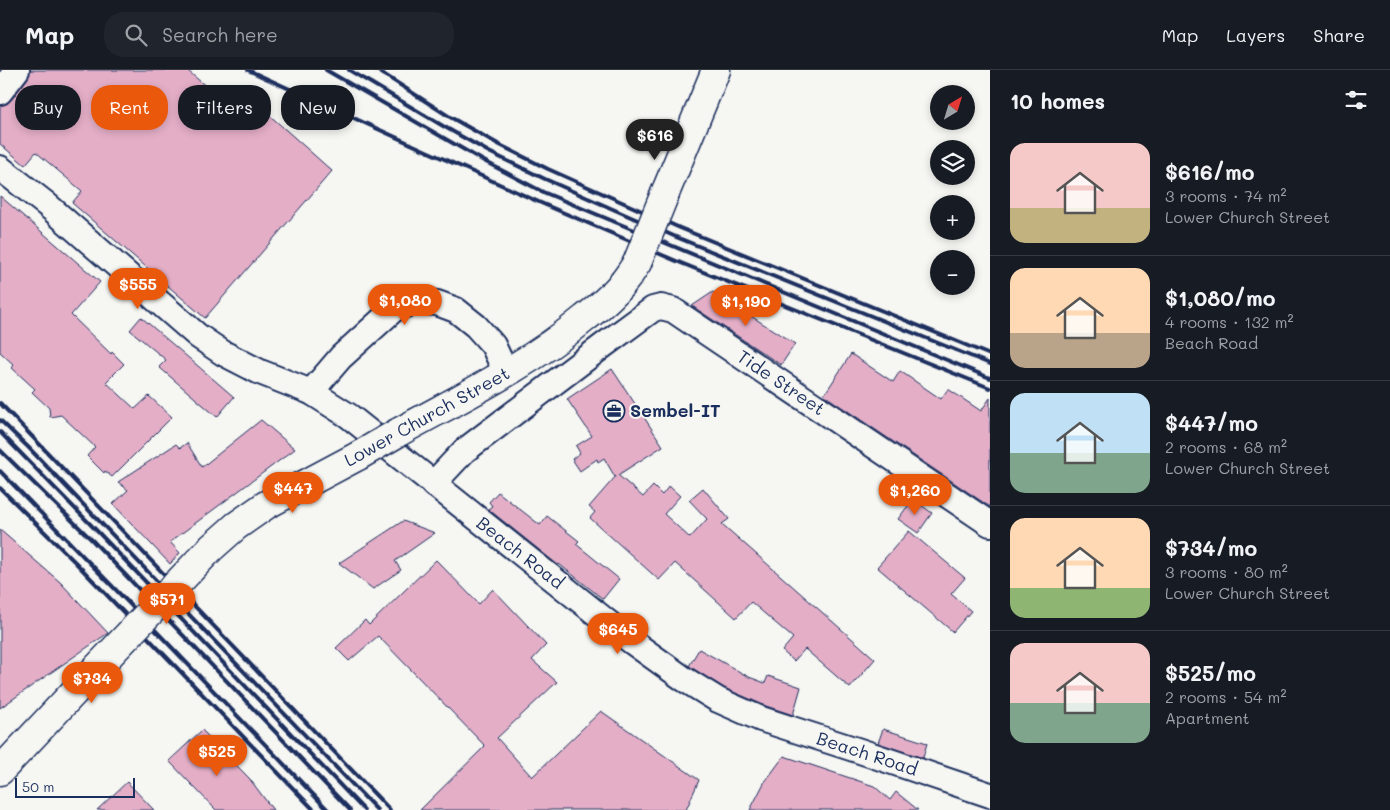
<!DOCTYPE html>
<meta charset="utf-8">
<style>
:root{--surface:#171b24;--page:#20242c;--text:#f1f3f6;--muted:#9ea1a6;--line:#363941;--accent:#ea580c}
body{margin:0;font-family:Mali,sans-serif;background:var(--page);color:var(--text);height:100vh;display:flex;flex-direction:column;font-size:19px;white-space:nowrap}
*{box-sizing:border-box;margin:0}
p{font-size:16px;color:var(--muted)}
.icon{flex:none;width:28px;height:28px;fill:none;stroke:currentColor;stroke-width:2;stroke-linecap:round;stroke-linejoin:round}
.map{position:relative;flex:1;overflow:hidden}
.drawer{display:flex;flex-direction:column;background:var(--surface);width:400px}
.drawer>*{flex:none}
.banner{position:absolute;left:15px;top:15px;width:475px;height:45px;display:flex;gap:10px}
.needle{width:32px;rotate:38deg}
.buttons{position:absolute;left:930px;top:15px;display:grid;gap:10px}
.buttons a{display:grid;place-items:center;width:45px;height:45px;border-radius:50%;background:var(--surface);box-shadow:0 2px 8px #0003;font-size:25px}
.scale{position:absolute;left:15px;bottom:12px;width:120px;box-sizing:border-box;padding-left:5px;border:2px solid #1b2f5e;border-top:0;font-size:14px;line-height:18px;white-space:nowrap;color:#1b2f5e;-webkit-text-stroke:4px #f6f6f2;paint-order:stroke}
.price{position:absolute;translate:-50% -42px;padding:0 11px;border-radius:18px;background:var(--accent);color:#fff;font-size:16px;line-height:32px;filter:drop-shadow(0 1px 2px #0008)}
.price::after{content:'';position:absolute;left:50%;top:30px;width:15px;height:11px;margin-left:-8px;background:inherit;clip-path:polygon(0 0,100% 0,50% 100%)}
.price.active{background:#222;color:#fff}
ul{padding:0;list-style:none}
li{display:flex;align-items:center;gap:15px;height:125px;padding:0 20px}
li+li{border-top:1px solid var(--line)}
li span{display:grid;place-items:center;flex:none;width:140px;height:100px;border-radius:15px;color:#555}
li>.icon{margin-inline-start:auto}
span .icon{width:60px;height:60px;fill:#fffc;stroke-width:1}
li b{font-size:21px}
h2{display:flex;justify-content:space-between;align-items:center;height:60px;padding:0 20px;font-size:21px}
.tag{padding:0 18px;border-radius:20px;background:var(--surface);box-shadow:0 2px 8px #0003;font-size:18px;line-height:45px}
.tag.active{background:var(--accent);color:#fff}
header{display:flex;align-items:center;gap:30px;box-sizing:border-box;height:70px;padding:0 25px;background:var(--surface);border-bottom:1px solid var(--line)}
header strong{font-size:24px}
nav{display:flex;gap:28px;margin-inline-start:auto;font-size:18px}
.search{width:350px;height:45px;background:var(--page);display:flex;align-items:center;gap:12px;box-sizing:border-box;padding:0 18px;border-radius:20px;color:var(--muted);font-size:19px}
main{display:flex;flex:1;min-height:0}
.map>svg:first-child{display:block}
</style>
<header>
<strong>Map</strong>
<div class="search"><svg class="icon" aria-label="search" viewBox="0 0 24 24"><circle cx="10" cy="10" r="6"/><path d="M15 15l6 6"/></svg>Search here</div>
<nav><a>Map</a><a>Layers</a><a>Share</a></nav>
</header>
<main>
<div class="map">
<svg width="990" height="740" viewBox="0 0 990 740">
<rect width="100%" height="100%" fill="#f6f6f2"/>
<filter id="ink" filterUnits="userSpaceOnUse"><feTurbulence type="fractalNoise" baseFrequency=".02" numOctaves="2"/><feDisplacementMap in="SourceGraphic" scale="10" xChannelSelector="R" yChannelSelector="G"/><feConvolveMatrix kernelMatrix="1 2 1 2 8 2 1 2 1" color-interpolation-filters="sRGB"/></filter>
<g filter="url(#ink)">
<g fill="#e4aec7" stroke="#1b2f5e">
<polygon points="30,0 187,0 253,57 267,43 332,101 205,248 72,133 82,121 36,82 25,95 0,74 0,35 6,34 11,30 28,8"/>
<polygon points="0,126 100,212 71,245 111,284 112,282 124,294 106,312 135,339 149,326 172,347 112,407 105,401 104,403 87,386 95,377 61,345 50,347 49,338 32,322 35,319 12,298 14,295 0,282"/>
<polygon points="713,222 795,274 781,295 692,236"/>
<polygon points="141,247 234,327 217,347 159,297 166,290 130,260"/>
<polygon points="851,284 893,312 900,301 941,329 948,319 981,341 990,328 990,437 824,325"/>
<polygon points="612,299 663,376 618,405 643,427 653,416 662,425 669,416 680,426 664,444 690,468 707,449 689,430 703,418 729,449 722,454 875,589 850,618 805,579 794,591 782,581 793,568 751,532 736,548 675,493 659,510 590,448 595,442 589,437 616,406 615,407 604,388 598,392 597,389 580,401 572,389 580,383 576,376 592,366 567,329"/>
<polygon points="261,350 295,379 170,472 180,483 170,494 113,434 128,420 118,412 176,374 180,378 187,373 202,397"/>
<polygon points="498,422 540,455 547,446 579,471 576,474 619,509 603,529 559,494 558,495 488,439 492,436 489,432"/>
<polygon points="913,429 932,443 918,463 898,449"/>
<polygon points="403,451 435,463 395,491 401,500 373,519 339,493"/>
<polygon points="0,460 60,512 108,563 0,638"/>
<polygon points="909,461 965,508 951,524 971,541 953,562 877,497"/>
<polygon points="436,490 479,534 493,519 546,575 532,590 557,612 497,668 532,707 601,641 699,710 686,740 420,740 485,676 378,566 349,591 336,578 365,550 369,555"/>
<polygon points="699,579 749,607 765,613 768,606 801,617 793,645 766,636 724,618 692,598 689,596"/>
<polygon points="883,659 927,673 923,688 878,673"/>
<polygon points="202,660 249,708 273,740 216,740 169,691"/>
<polygon points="784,686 874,716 890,730 896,722 918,740 750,740 764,713"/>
<polygon points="127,712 154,740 97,740"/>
</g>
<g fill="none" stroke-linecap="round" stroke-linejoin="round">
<g stroke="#1b2f5e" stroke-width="28">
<g id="minor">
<polyline points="0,22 17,0"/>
<polyline points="0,98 46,134 198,266 223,283 260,302 311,322 349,346 631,571 684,609 718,630 761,649 860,681 990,725"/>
<polyline points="311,322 341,287 394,239 416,231 437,233 456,240 476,256 493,275 506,303"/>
<polyline points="433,414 464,381 604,275 653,239 661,237 673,240 990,454"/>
</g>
</g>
<g stroke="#1b2f5e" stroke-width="31">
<g id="major">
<polyline points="666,121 716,0"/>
<path d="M399,362c63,-35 130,-67 186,-114 17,-13 32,-26 44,-43"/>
<polyline points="210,479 236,456 266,435 358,386"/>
<polyline points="0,701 93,602"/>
</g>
</g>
<use href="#minor" stroke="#f6f6f2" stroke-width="24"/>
<use href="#major" stroke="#f6f6f2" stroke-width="28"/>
<g stroke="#1b2f5e" stroke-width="4">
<polyline points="248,0 541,133 681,193 990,318"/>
<polyline points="326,0 482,90 543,122 990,308"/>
<polyline points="349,0 443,56 489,82 545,109 676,167 990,294"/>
<polyline points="377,0 450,47 498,74 548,99 680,158 990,285"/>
<polyline points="0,333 390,740"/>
<polyline points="0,350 29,378 377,740"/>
<polyline points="0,362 97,461 364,740"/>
<polyline points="0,380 92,470 350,740"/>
<polyline points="0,401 157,562 328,740"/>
<polyline points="0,418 76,493 314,740"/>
</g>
<g stroke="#1b2f5e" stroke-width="31" stroke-linecap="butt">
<g id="major-bridge">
<polyline points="629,205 637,193 666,121"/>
<polyline points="358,386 399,362"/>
<polyline points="93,602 210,479"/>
</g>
</g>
<use href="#major-bridge" stroke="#f6f6f2" stroke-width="28"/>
</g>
</g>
<defs>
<g id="office-ring" transform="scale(1.125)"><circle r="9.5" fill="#f6f6f2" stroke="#1b2f5e" stroke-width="1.5"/><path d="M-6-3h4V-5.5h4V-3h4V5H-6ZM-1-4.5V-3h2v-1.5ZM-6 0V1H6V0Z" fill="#1b2f5e"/></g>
</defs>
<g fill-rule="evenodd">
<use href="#office-ring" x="614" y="341"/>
</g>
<g text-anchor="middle" stroke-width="4" stroke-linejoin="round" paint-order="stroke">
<g font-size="18" fill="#1b2f5e" stroke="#f6f6f2">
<text transform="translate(781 313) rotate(34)" y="6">Tide Street</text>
<text transform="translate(427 347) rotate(-29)" y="6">Lower Church Street</text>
<text transform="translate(520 483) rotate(38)" y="6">Beach Road</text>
<text transform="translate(867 684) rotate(18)" y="6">Beach Road</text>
</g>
<g font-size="18" font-weight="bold" fill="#1b2f5e" stroke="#f6f6f2" text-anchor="start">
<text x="630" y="347">Sembel-IT</text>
</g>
</g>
</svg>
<div class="buttons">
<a><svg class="needle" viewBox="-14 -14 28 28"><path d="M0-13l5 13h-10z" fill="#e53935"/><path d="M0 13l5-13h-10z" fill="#9ea1a6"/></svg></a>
<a><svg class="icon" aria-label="layers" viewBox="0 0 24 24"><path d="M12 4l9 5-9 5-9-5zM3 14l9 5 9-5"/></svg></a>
<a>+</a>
<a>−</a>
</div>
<div class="scale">50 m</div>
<b class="price active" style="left:655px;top:91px">$616</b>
<b class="price" style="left:138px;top:240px">$555</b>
<b class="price" style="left:405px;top:256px">$1,080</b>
<b class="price" style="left:746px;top:257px">$1,190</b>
<b class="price" style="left:293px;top:444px">$447</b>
<b class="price" style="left:915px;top:446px">$1,260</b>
<b class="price" style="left:167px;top:555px">$571</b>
<b class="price" style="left:618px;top:585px">$645</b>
<b class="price" style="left:92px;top:634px">$734</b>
<b class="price" style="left:217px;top:707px">$525</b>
<div class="banner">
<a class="tag">Buy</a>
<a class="tag active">Rent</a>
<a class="tag">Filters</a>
<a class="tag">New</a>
</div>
</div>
<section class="drawer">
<h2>10 homes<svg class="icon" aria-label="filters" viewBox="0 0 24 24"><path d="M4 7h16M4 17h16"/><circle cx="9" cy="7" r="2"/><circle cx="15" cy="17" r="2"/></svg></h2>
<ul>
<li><span style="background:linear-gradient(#f6c9c9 65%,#c2b280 0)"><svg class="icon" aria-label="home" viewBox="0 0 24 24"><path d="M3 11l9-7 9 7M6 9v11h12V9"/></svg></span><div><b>$616/mo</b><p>3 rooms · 74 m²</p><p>Lower Church Street</p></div></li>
<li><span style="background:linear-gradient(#ffd9b3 65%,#b9a48a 0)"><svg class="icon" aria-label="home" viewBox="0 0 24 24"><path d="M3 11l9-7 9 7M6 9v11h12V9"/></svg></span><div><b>$1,080/mo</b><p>4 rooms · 132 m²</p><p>Beach Road</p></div></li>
<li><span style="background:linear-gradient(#bfe0f5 60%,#7fa58c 0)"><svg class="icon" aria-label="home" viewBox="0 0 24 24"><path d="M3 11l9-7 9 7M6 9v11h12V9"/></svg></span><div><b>$447/mo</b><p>2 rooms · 68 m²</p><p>Lower Church Street</p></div></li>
<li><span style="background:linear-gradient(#ffd9b3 70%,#8fb573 0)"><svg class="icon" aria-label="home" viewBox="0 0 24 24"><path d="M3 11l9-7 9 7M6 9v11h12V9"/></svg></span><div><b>$734/mo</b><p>3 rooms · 80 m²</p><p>Lower Church Street</p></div></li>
<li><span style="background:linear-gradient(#f6c9c9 60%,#7fa58c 0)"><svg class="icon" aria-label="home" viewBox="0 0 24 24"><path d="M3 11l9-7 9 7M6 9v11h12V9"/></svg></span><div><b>$525/mo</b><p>2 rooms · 54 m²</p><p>Apartment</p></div></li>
</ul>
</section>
</main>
